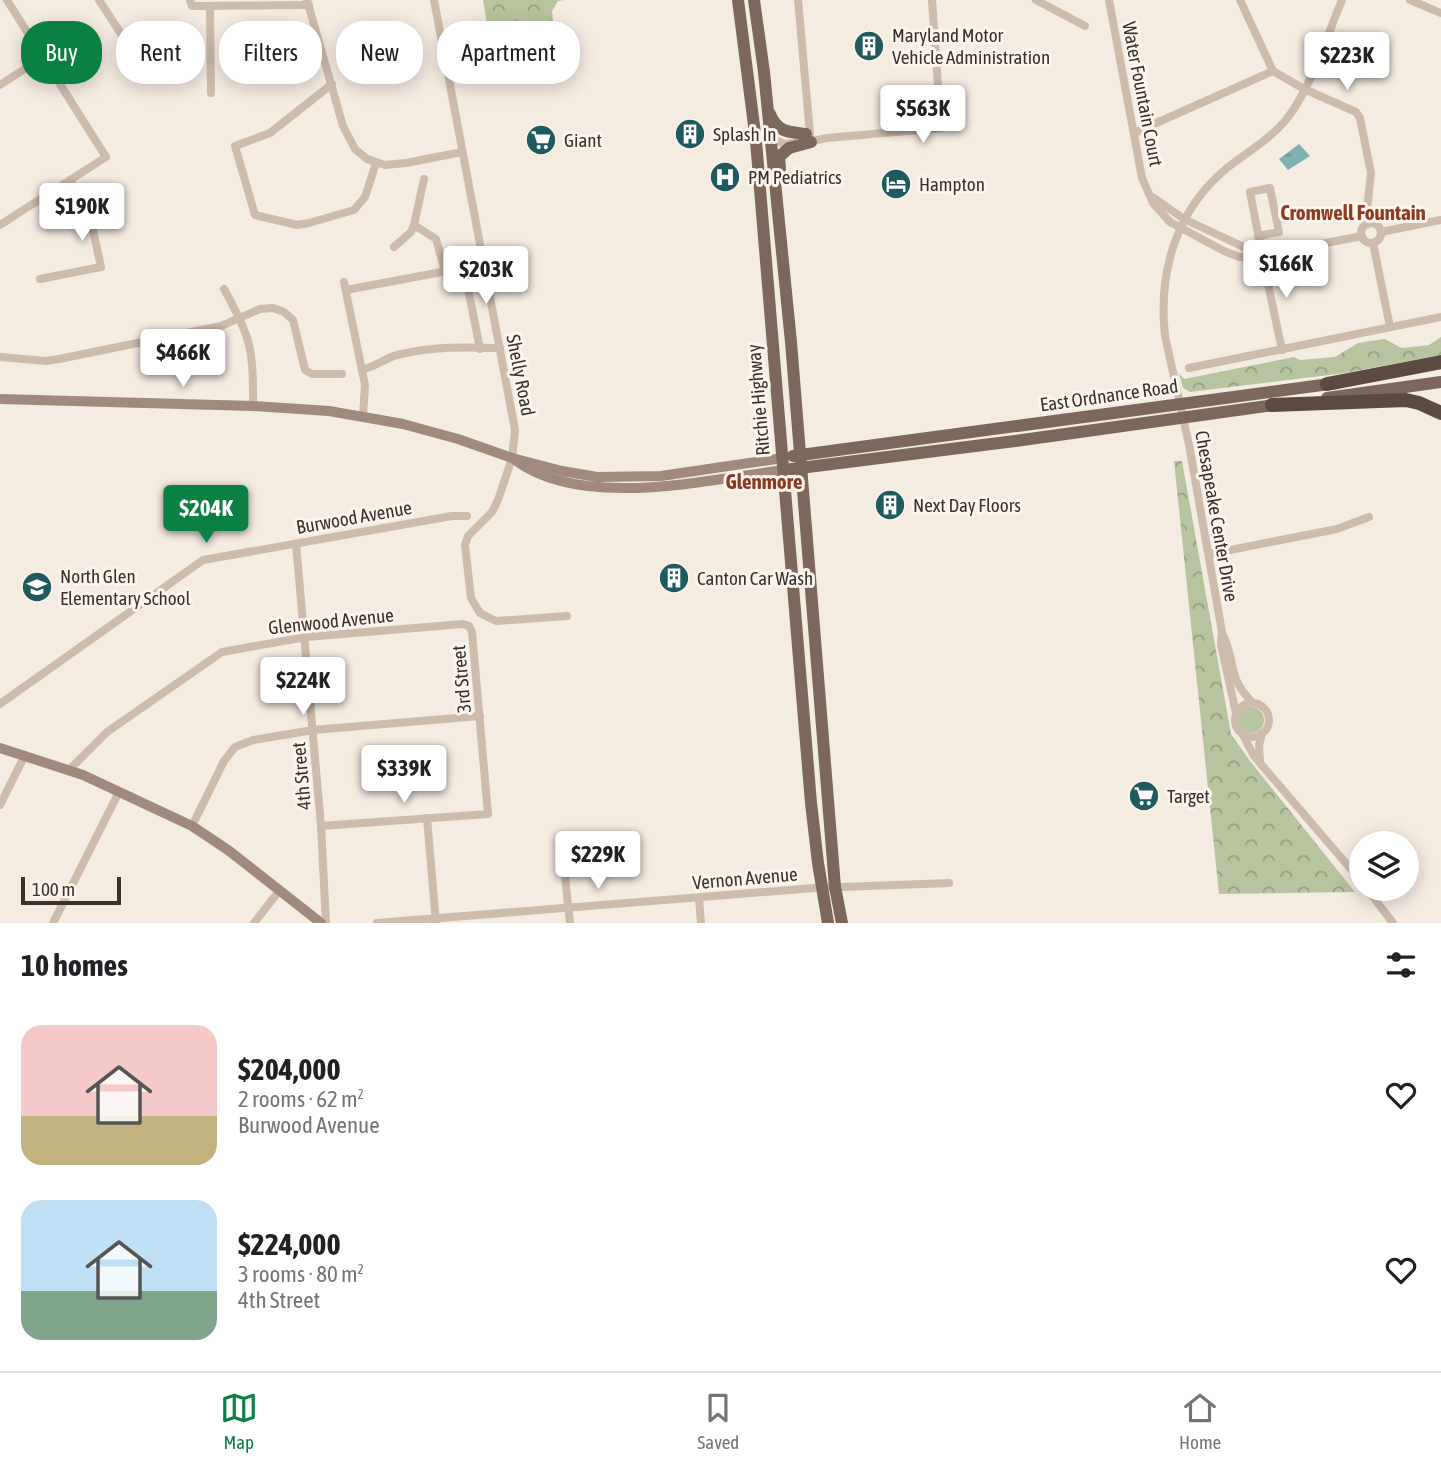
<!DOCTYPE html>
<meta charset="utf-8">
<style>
:root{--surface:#fff;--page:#f2f2f2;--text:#202124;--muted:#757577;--line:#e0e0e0;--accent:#0b8043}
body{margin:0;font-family:"Asap Condensed",sans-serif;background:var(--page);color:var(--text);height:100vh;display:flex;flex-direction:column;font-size:26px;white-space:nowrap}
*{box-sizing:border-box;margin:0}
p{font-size:23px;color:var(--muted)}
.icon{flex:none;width:38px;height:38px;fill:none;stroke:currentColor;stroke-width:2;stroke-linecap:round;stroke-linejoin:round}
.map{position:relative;height:923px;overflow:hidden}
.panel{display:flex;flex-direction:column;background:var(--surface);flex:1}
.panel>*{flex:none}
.top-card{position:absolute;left:21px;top:21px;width:700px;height:63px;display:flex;gap:14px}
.fabs{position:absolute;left:1349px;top:831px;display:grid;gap:14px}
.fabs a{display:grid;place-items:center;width:70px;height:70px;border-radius:50%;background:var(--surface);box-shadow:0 4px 18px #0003;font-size:35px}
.scale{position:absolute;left:21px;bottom:18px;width:100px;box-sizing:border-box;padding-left:7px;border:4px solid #3b302b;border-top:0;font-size:19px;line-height:24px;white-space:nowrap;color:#3b302b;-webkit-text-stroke:5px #fbf5ee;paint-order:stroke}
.price{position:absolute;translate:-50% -60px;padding:0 16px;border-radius:7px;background:#fff;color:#222;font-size:23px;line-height:46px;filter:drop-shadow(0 2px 4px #0008)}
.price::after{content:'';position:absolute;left:50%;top:42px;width:21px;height:16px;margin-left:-10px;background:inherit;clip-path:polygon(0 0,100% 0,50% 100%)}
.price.current{background:var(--accent);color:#fff}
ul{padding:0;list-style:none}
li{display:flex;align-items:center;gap:21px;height:175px;padding:0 21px}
li span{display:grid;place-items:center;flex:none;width:196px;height:140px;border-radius:21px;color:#555}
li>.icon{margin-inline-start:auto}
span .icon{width:84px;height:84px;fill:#fffc;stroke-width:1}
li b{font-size:30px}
h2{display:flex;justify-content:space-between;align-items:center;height:84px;padding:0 21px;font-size:30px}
.chip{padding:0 24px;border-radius:28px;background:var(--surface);box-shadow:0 4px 18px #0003;font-size:24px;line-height:63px}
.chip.current{background:var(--accent);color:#fff}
.menu{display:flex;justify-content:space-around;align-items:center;height:98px;border-top:2px solid var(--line);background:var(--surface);font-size:19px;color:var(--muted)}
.menu a{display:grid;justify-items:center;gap:4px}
.menu .current{color:var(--accent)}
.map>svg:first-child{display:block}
</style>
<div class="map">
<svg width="1441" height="923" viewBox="0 0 1441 923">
<defs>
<pattern id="forest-crowns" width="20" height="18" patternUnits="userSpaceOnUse" patternTransform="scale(1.75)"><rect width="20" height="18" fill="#b8c4a0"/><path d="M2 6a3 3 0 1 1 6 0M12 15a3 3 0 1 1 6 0" fill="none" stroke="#97a083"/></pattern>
<pattern id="water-ripples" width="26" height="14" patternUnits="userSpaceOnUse" patternTransform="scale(1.75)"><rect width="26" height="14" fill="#7fb0b2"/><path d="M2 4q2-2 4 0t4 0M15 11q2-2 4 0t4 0" fill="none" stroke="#699091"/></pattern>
</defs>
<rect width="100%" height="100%" fill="#f4ebe1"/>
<circle fill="#b8c4a0" cx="1251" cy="720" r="13"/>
<g fill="url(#forest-crowns)">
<path d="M483,0h81l-6,1 -6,10 3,32 -9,-6 -1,-9 -4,-5 -8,1c-5,13 -12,9 -16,27l-5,4 -2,6 -15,10z"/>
<polygon points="1441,337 1441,355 1345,373 1190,392 1183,388 1179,373 1184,379 1294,357 1300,360 1335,357 1358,343 1384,339 1402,348 1429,345"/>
<polygon points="1174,461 1182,461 1231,734 1250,761 1355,892 1219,894"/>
</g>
<polygon fill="url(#water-ripples)" points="1299,144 1310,156 1288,170 1279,159"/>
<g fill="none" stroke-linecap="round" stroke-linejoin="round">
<g stroke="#cdbbac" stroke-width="8">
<polyline points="99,0 138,60"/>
<polyline points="190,0 192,6 309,5"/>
<polyline points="307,0 343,126 355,149 367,159 385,165 406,163 462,152"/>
<polyline points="434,0 515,430 512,458 498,500 492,512 468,536 465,545 471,598 480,613 496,621 567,616"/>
<polyline points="798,0 810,134"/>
<polyline points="1036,0 1085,26"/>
<polyline points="1109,0 1142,178 1153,203 1170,222 1224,251 1239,257 1254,257 1362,236"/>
<polyline points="1240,0 1273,71 1304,89 1356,112 1360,118 1371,173 1367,209 1368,224"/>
<polyline points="1410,0 1441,13"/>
<polyline points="210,6 211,93"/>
<polyline points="332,84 270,133 235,146 255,215 297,225 309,223 354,210 365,197 376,163"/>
<polyline points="0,85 43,57"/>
<polyline points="1134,133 1273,71"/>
<polyline points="776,140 784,144 795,143"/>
<polyline points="808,142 827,138 941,128 932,0"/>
<polyline points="1154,198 1184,219 1259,254"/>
<circle cx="1371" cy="233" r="10"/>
<polyline points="0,225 106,157 7,0"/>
<polyline points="414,225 436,239 445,271"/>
<polyline points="1381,232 1441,220"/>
<polyline points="1258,236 1279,232 1270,188 1250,192 1261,249 1263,260 1282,350"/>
<polyline points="1373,243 1390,327"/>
<polyline points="394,247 411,232 414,225 424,179"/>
<polyline points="464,268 480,349"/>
<polyline points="40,279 101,267 90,216 70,180"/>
<polyline points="344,282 365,385 363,416"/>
<path d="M224,289c27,48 30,62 29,117"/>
<polyline points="346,290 484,264"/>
<polyline points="0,357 46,361 59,359 221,326 260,309 273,308 284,312 293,320 305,370 312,374 342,374"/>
<polyline points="1189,368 1441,317"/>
<path d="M363,369c13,-2 22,-11 34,-14 35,-9 69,-8 103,-7"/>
<polyline points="296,544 321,826 326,923"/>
<polyline points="1210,554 1337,529 1369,517"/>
<path d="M1223,635c14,29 3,41 30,68"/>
<circle cx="1252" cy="720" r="17"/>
<polyline points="0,704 203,560 452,516 467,516"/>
<path d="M1236,713l-15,-68 1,-13 -33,-187 -24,-109c-7,-64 11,-126 62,-168 19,-15 42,-28 58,-47 26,-32 41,-83 57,-121"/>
<polyline points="1242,733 1254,756 1362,882"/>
<polyline points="1260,761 1259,745 1262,733"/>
<polyline points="69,770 107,732 222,652 306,637 463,624 469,626 472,632 488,814 321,826"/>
<polyline points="0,805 25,755"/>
<polyline points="427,818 436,923"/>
<polyline points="192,826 224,761 235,747 253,740 313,730 480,716"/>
<polyline points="563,858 570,923"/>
<polyline points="1367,889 1393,923"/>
<polyline points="699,898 701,923"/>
<polyline points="53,923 119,792"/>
<polyline points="254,923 279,891"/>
<polyline points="377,923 815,888 949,883"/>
</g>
<g stroke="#a18a7d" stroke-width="10">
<polyline points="0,399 253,406 329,411 403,424 458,439 512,458 562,471 597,477 661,476 783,458"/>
<path d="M515,460c67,50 190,20 269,10"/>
<polyline points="0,748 83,775 192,826 228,850 321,923"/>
</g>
<g stroke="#7d675c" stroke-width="12">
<polyline points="738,0 756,141 811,803 818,863 828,923"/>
<polyline points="754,0 764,72 791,342 835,887 842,923"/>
<path d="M770,114c7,18 18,18 36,20"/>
<polyline points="780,169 779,157 789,148 811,142"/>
<polyline points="1327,398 1441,382"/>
<polyline points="793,456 1337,383"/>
<polyline points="784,470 1015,441 1281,404"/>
</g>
<g stroke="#5c4a42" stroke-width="14">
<polyline points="1327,384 1441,362"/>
<polyline points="1272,405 1406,400 1419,403 1441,413"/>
</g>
</g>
<defs>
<g id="building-disc" transform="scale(1.575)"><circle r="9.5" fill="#1f5a5e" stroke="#fbf5ee"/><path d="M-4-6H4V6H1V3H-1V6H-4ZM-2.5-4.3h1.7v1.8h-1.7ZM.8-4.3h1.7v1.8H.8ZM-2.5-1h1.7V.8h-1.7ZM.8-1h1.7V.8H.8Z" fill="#fff"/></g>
<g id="supermarket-disc" transform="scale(1.575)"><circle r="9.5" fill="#1f5a5e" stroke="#fbf5ee"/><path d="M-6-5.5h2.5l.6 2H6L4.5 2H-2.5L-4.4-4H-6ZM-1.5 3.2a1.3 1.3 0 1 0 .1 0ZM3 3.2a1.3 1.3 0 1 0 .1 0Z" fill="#fff"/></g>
<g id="hospital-disc" transform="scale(1.575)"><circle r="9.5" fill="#1f5a5e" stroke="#fbf5ee"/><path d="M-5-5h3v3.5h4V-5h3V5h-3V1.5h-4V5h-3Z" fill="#fff"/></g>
<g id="hotel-disc" transform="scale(1.575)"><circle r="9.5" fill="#1f5a5e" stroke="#fbf5ee"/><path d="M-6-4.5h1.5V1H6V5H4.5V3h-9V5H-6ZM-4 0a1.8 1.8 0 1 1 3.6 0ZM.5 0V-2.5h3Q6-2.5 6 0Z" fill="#fff"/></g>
<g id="school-disc" transform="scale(1.575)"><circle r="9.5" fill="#1f5a5e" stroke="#fbf5ee"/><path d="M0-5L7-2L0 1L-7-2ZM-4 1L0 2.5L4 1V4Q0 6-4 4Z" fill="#fff"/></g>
</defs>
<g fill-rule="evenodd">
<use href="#building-disc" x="869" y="46"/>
<use href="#building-disc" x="690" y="134"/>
<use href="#supermarket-disc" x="541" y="140"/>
<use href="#hospital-disc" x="725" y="177"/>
<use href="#hotel-disc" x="896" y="184"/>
<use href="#building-disc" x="890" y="505"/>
<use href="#building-disc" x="674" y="578"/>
<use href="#school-disc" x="37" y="587"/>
<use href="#supermarket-disc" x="1144" y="796"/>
</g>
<g text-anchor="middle" stroke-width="6" stroke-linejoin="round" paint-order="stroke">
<g font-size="19" fill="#3b302b" stroke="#fbf5ee" text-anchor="start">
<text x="892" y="42">Maryland Motor<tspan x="892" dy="22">Vehicle Administration</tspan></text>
<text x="713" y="141">Splash In</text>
<text x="564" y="147">Giant</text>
<text x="748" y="184">PM Pediatrics</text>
<text x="919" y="191">Hampton</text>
<text x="913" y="512">Next Day Floors</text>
<text x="60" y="583">North Glen<tspan x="60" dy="22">Elementary School</tspan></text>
<text x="697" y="585">Canton Car Wash</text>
<text x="1167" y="803">Target</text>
</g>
<g font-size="19" fill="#3b302b" stroke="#fbf5ee">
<text transform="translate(1143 94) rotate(79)" y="7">Water Fountain Court</text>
<text transform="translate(521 375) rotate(79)" y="7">Shelly Road</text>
<text transform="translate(1109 395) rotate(-8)" y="7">East Ordnance Road</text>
<text transform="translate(758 400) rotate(-95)" y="7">Ritchie Highway</text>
<text transform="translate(1217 516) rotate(80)" y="7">Chesapeake Center Drive</text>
<text transform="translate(354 517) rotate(-10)" y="7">Burwood Avenue</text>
<text transform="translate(331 621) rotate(-6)" y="7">Glenwood Avenue</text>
<text transform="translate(461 679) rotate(-95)" y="7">3rd Street</text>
<text transform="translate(301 776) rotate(-95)" y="7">4th Street</text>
<text transform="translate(745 878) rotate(-5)" y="7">Vernon Avenue</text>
</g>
<g font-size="21" font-weight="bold" fill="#8c3b22" stroke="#fbf5ee">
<text x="1353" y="220">Cromwell Fountain</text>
<text x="764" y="489">Glenmore</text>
</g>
</g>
</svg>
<div class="fabs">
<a><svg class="icon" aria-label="layers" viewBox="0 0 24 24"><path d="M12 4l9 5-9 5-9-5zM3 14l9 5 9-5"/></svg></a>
</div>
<div class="scale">100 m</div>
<b class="price" style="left:1347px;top:92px">$223K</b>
<b class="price" style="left:923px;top:145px">$563K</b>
<b class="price" style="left:82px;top:243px">$190K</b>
<b class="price" style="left:1286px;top:300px">$166K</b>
<b class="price" style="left:486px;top:306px">$203K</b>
<b class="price" style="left:183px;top:389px">$466K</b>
<b class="price current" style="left:206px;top:545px">$204K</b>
<b class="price" style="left:303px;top:717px">$224K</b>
<b class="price" style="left:404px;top:805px">$339K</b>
<b class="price" style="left:598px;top:891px">$229K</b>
<div class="top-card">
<a class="chip current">Buy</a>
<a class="chip">Rent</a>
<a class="chip">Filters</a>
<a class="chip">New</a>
<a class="chip">Apartment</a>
</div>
</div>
<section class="panel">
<h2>10 homes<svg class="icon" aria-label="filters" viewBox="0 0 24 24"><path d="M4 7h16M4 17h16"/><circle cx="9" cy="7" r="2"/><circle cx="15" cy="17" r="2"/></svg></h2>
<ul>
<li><span style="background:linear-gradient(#f6c9c9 65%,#c2b280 0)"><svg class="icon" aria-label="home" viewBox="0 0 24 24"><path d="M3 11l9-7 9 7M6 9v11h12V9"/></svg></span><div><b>$204,000</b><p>2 rooms · 62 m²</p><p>Burwood Avenue</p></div><svg class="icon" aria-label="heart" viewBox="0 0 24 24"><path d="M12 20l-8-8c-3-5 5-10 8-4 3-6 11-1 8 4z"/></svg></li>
<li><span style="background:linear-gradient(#bfe0f5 65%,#7fa58c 0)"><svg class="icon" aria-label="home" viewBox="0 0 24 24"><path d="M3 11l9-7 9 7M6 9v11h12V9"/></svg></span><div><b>$224,000</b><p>3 rooms · 80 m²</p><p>4th Street</p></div><svg class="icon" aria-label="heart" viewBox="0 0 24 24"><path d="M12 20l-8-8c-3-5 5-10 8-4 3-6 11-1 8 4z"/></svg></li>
</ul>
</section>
<nav class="menu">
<a class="current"><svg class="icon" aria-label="map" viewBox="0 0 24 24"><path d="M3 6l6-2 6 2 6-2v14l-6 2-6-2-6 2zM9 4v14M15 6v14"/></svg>Map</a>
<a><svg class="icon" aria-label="saved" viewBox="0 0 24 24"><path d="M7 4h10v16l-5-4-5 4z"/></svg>Saved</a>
<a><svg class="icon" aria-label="home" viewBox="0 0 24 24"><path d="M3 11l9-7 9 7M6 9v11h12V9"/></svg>Home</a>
</nav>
